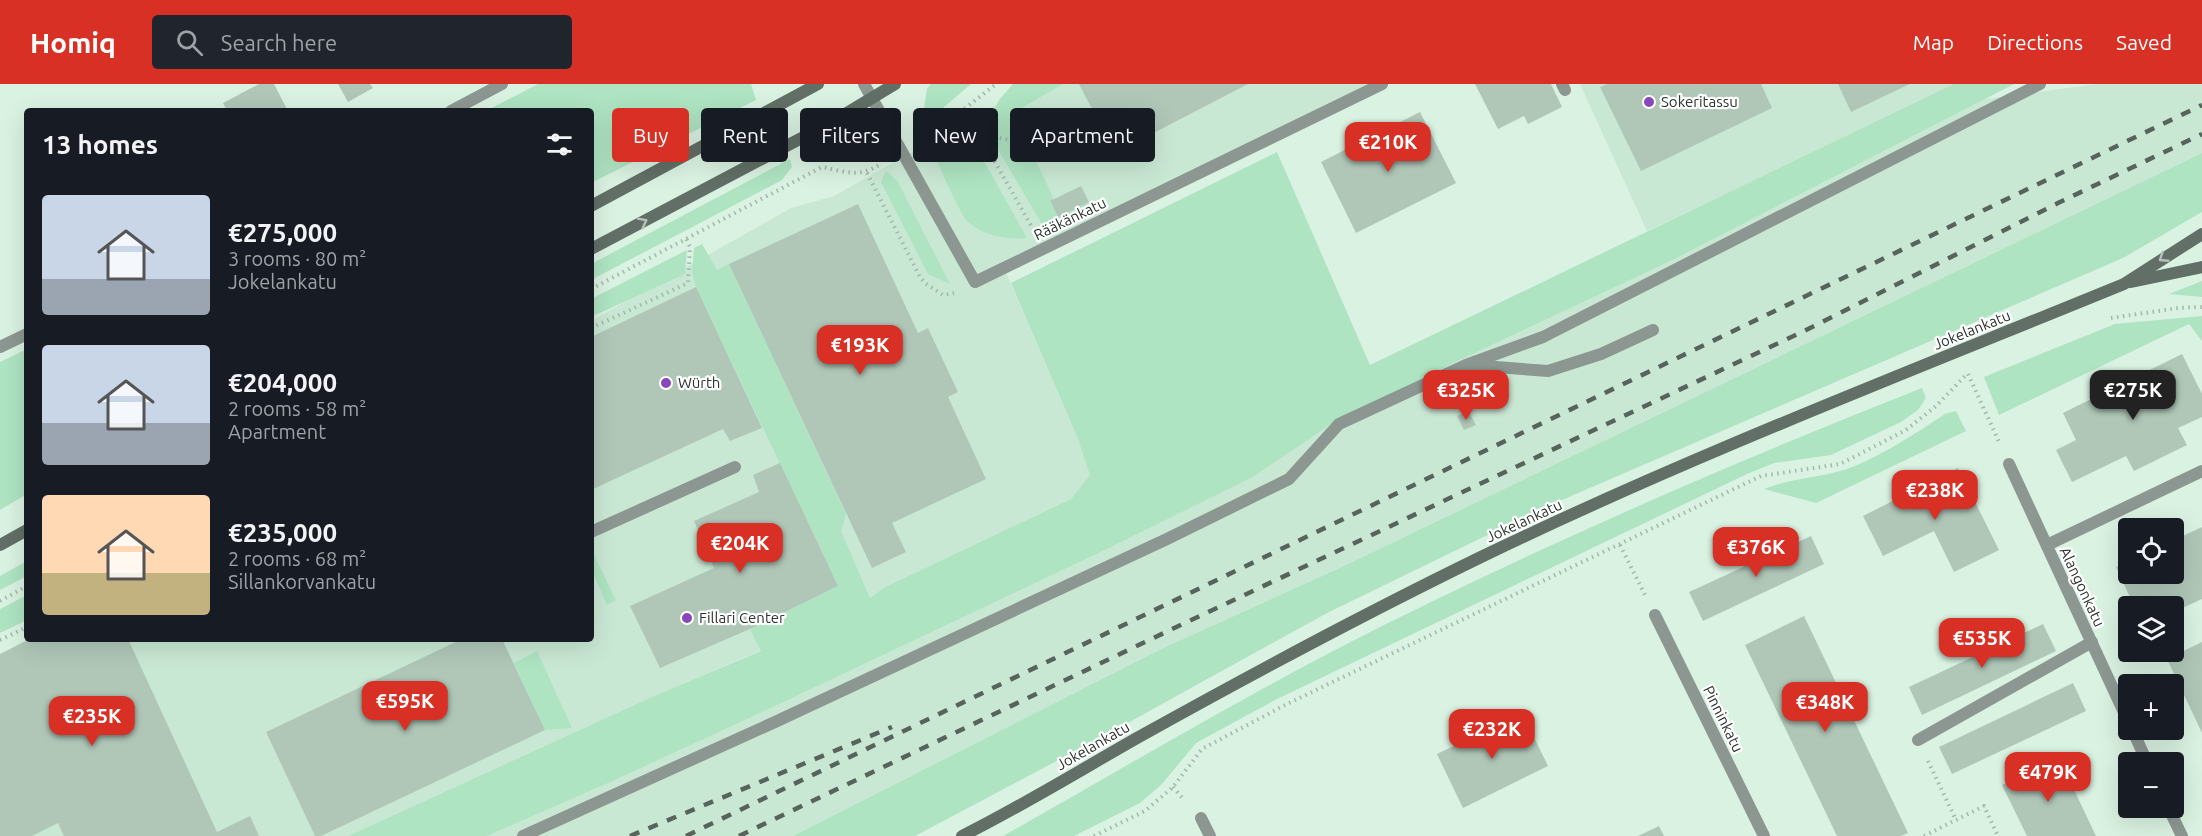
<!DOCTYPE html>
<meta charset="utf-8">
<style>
:root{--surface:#171b24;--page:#20242c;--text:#f1f3f6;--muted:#9ea1a6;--accent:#d93025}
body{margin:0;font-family:Ubuntu,sans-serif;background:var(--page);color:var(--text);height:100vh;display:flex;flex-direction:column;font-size:22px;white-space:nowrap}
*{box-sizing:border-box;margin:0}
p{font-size:20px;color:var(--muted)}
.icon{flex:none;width:33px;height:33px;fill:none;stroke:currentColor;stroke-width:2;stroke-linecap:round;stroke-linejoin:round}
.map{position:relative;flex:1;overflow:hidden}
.details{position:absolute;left:24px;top:24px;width:570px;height:534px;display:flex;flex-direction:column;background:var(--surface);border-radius:6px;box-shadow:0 6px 24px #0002}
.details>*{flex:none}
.banner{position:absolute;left:612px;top:24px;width:570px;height:54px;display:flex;gap:12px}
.controls{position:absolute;left:2118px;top:434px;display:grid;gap:12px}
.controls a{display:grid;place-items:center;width:66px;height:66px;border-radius:6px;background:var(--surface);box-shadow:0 6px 24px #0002;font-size:30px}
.price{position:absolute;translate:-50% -51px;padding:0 14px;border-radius:12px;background:var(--accent);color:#fff;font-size:20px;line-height:39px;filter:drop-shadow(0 2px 3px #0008)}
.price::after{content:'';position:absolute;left:50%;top:36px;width:18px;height:14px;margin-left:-9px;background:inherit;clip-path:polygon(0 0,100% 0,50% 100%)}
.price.current{background:#222;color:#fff}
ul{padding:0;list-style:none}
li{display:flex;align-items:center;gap:18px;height:150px;padding:0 18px}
li span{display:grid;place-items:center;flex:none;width:168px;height:120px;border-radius:6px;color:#555}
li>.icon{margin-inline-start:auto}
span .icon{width:72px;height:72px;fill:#fffc;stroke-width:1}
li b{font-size:26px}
h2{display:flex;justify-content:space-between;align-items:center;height:72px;padding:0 18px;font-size:26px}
.tag{padding:0 21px;border-radius:6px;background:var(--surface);box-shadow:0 6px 24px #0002;font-size:21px;line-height:54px}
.tag.current{background:var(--accent);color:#fff}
header{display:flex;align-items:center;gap:36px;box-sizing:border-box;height:84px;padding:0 30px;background:var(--accent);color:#fff}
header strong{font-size:28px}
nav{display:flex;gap:33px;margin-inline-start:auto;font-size:21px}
.search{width:420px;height:54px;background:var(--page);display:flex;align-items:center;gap:15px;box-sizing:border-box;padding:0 21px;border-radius:6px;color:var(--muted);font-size:22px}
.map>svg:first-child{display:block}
</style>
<header>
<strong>Homiq</strong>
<div class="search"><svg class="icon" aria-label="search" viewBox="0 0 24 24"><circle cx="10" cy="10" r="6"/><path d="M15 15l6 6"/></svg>Search here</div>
<nav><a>Map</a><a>Directions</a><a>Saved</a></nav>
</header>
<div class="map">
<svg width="2202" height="752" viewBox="0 0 2202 752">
<rect width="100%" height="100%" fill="#daf2e2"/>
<g fill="#c9e8d4">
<polygon points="1033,0 1382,0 1004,184 1078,355 1091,391 1071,415 883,504 851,528 654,612 348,752 0,752 0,571 28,555 591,555 591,237 791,124 834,112"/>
<polygon points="1580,0 1959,0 1647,147"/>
<polygon points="2097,0 2202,0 2202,69 1344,482 1161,565 793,752 487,752 769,625 1103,467 1253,393 1336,337 1458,277 1679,173 1985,15"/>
</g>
<g fill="#aee4c2">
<polygon points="538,0 751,0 756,16 591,99 591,27 486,27"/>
<polygon points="931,0 971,0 937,29 922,36 927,5"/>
<polygon points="1013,0 1063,0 1013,29 1054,115 1050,118 1058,133 1089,118 1091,124 1052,143 1043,142 996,62 988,38 999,16"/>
<polygon points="1954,0 2014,0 1679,173 1458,277 1336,337 1253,393 1103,467 769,625 608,699 487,752 348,752 654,612 761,567 750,545 838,502 696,203 692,188 694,164 702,160 717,186 729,180 846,430 841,447 870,514 883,504 1071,415 1090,391 1078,355 1011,199 1277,68 1370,281"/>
<path d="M958,55l21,13 48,86c-20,2 -43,-2 -59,-16 -8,-7 -30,-59 -36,-72z"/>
<polygon points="2202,69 2202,128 2123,174 1541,425 1327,529 1115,646 915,752 793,752 1161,565 1344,482"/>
<polygon points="790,75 792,83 782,96 591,196 591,180"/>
<polygon points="886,87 898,98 950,200 928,190 881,98"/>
<polygon points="687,166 685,190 591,233 591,215"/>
<polygon points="2202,197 2202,213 2169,210"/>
<polygon points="2202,232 2202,257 2189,240 1999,331 1984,293 2115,240"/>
<polygon points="27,265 27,410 0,426 0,278"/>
<path d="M1922,304l4,10 -8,12 -17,12 -70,33 -57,8 -27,11 -472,226 -79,43 -34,41 -22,19 -66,33h-71c140,-79 279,-163 424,-232 162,-79 328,-150 495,-216z"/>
<path d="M1956,327l10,20 -150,72 -52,-14c25,-10 51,-11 76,-18 31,-8 78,-39 105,-57z"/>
<polygon points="593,469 616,516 607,521 591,484 591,470"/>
<polygon points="27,477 27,492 0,506 0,492"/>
<polygon points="27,511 27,536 0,549 0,525"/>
<polygon points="537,567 572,644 545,646 514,579"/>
</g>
<g fill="#b0c7b8">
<polygon points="259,0 274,0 288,27 227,27 223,19"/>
<polygon points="338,0 370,0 373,4 348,18"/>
<polygon points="1079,0 1248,0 1115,69"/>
<polygon points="1475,0 1551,0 1562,23 1528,40 1524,32 1498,45"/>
<polygon points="1607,0 1761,0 1772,24 1641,87 1600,3"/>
<polygon points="1838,0 1910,0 1851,28"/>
<polygon points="1420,28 1456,99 1356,149 1321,78"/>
<polygon points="1081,102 1089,118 1058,133 1050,117"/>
<polygon points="858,120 918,249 928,244 958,308 948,313 986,395 892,439 906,468 872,484 729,180"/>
<polygon points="696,203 762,344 730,357 723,345 591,406 591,253"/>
<polygon points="2182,270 2202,310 2202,333 2178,344 2187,361 2134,387 2126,372 2072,398 2056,366 2076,356 2063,329"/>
<polygon points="1468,327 1476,341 1464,346 1457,332"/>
<polygon points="780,379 838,502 750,545 660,584 630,522 714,484 694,437 759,408 753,391"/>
<polygon points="1958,384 1999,466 1954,488 1934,447 1883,472 1863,432"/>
<polygon points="2165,437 2168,444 2150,444"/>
<polygon points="2202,443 2202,515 2174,528 2174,522 2134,522 2116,483 2128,477 2128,489 2174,489 2174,456"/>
<polygon points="1811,452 1824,480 1703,537 1689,508"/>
<polygon points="1804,532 1908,749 1901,752 1837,752 1745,561"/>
<polygon points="2043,540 2056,567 1922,631 1909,603"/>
<polygon points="30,555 128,555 217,748 250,732 259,752 64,752 58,739 32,752 0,752 0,570"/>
<polygon points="462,555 502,555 545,646 321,752 315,752 266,648"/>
<polygon points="2202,558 2202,649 2167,575"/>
<polygon points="2073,599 2086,627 1952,690 1939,663"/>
<polygon points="1522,629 1548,682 1463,724 1437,670"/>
<polygon points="2059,674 2096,752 2027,752 2002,701"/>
<polygon points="1659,742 1664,752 1638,752"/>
</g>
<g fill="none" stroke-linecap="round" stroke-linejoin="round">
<g stroke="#a3b7aa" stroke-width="4" stroke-dasharray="1.5 4.5" stroke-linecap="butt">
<polyline points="965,25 1033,145"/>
<polyline points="982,51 1028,59"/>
<polyline points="922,58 996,0"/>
<polyline points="867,89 920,193 926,200 943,211 955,209"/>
<path d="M591,205l231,-122c25,5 36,11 59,-3"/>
<polyline points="2111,234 2178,224 2202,223"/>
<polyline points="591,244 688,199 690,163 686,154"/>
<polyline points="1968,290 2000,360"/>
<polyline points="1620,461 1645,511"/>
<polyline points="0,517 27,502"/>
<polyline points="0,556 27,543"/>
<polyline points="1928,677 1956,736"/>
<polyline points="1173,703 1184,716"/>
<polyline points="1094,752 1145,727 1173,703 1202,665 1287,620 1761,392 1840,380 1906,346 1936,322 1965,292"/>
<polyline points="1924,752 1984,722 1998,752"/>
</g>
<g stroke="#8d9791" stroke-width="12">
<polyline points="1562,0 1565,6"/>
<polyline points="1470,281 1548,287 1601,270 1653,246"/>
<polyline points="591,448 735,383"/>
<polyline points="2047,461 2202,387"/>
<polyline points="1918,656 2092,558"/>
<polyline points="523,752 775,638 1167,455 1289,395 1339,340 1466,281 1543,253 2040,0"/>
</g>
<g stroke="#8d9791" stroke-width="12">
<polyline points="864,0 975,198 1382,0"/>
<polyline points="451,27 502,0"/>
<polyline points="0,263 27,250"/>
<polyline points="2009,380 2128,637"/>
<polyline points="1655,531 1764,752"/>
<polyline points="2132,645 2147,678"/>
<polyline points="2168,723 2182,752"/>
<polyline points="1201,734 1210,752"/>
</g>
<g stroke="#616f66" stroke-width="12">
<polyline points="591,122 818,0"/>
<polyline points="591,165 832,38 895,0"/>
<polyline points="2131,198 2202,183"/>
<polyline points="0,461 27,446"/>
<path d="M962,752c60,-30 117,-65 175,-98 113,-63 227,-124 344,-181 209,-101 428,-185 643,-273l78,-50"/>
</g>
<g stroke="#57635b" stroke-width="4.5" stroke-dasharray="10 10" stroke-linecap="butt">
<polyline points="630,752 892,643"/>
<polyline points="686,752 2202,21"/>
<polyline points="739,752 1168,547 1804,247 2058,119 2202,50"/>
</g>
</g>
<defs><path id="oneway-chevron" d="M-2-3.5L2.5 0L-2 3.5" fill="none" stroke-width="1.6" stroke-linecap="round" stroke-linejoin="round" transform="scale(1.5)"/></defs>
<g stroke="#b8beba">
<use href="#oneway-chevron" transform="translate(643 138) rotate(-27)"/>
<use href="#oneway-chevron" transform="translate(2163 174) rotate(147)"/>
</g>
<g fill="#8847bc" stroke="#fff" stroke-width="2">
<circle cx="1649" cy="18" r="6"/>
<circle cx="666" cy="299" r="6"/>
<circle cx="687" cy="534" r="6"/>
</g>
<g text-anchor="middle" stroke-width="4.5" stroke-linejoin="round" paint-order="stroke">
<g font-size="15" fill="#2b342e" stroke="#fff" text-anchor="start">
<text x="1661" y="23">Sokeritassu</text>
<text x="678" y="304">Würth</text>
<text x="699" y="539">Fillari Center</text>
</g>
<g font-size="15" fill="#2b342e" stroke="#fff">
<text transform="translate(1070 135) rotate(-26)" y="5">Rääkänkatu</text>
<text transform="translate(1972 246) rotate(-22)" y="5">Jokelankatu</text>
<text transform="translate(1524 437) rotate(-25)" y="5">Jokelankatu</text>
<text transform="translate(2082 503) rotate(65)" y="5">Alangonkatu</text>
<text transform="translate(1723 635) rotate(64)" y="5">Pinninkatu</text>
<text transform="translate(1093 662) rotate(-30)" y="5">Jokelankatu</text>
</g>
</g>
</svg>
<div class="controls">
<a><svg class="icon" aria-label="locate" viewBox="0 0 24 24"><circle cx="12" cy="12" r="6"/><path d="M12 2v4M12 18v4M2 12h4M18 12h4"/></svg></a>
<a><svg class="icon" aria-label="layers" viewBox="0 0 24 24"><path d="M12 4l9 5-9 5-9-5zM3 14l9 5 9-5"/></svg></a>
<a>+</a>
<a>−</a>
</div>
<b class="price" style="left:1388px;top:89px">€210K</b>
<b class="price" style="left:860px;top:292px">€193K</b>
<b class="price" style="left:1466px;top:337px">€325K</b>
<b class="price current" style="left:2133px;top:337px">€275K</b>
<b class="price" style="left:1935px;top:437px">€238K</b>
<b class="price" style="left:740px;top:490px">€204K</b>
<b class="price" style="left:1756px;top:494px">€376K</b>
<b class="price" style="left:1982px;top:585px">€535K</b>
<b class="price" style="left:405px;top:648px">€595K</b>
<b class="price" style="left:1825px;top:649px">€348K</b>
<b class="price" style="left:92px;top:663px">€235K</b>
<b class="price" style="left:1492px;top:676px">€232K</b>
<b class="price" style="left:2048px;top:719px">€479K</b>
<div class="banner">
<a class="tag current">Buy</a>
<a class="tag">Rent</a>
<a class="tag">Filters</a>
<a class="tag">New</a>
<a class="tag">Apartment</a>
</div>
<section class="details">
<h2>13 homes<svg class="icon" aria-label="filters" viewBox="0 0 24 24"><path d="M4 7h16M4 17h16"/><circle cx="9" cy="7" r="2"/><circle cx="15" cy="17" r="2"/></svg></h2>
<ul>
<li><span style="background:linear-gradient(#c9d6e8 70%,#9aa5b1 0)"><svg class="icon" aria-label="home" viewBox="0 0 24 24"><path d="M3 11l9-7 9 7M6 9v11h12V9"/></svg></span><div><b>€275,000</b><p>3 rooms · 80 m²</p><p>Jokelankatu</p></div></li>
<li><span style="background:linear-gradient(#c9d6e8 65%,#9aa5b1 0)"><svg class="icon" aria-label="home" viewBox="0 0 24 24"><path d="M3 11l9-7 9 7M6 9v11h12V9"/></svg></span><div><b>€204,000</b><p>2 rooms · 58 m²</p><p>Apartment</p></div></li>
<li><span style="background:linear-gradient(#ffd9b3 65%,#c2b280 0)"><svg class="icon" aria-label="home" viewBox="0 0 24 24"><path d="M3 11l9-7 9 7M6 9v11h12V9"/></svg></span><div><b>€235,000</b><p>2 rooms · 68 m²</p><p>Sillankorvankatu</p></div></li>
</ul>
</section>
</div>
